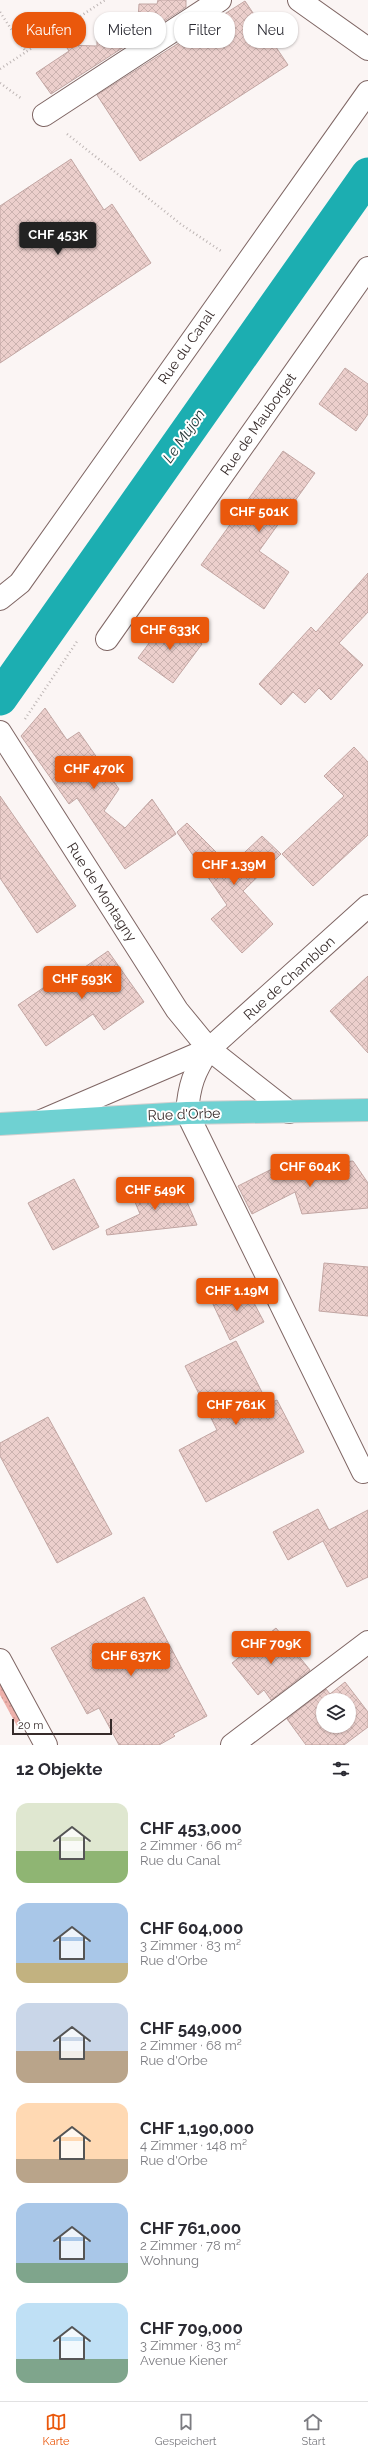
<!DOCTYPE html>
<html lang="de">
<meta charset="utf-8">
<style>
:root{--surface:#fff;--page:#f7f7f7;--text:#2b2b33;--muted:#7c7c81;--line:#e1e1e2;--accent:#ea580c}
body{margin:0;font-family:Raleway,sans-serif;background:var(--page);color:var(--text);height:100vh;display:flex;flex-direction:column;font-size:15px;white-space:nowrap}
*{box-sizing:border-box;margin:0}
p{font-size:13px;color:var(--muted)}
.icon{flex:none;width:22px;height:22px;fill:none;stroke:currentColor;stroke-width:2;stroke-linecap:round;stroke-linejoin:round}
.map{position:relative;height:1745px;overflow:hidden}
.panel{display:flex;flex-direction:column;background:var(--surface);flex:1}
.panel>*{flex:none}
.top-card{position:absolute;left:12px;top:12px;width:344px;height:36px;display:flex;gap:8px}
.tools{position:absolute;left:316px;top:1693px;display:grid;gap:8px}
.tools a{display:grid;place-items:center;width:40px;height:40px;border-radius:50%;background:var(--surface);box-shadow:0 1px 3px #0004;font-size:20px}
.scale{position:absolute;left:12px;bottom:10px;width:100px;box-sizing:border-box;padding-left:4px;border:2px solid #362b2a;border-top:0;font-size:11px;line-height:14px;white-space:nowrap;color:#362b2a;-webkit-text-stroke:3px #fff;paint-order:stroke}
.price{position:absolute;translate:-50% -34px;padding:0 9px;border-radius:4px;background:var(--accent);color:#fff;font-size:13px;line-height:26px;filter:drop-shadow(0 1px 2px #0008)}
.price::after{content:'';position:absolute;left:50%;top:24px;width:12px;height:9px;margin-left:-6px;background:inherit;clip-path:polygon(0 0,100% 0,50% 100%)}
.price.current{background:#222;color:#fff}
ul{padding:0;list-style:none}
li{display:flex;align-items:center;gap:12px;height:100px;padding:0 16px}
li span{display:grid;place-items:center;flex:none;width:112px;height:80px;border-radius:12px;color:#555}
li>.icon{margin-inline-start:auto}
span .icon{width:48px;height:48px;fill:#fffc;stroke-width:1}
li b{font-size:17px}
h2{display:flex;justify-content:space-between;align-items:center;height:48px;padding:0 16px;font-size:17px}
.chip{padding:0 14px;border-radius:16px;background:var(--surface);box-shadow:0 1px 3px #0004;font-size:14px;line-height:36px}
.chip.current{background:var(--accent);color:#fff}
.tabs{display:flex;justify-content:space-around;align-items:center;height:56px;border-top:1px solid var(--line);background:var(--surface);font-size:11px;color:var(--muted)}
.tabs a{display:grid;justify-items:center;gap:2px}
.tabs .current{color:var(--accent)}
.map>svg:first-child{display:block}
</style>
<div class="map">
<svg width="368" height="1745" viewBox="0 0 368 1745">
<defs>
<pattern id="grass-dots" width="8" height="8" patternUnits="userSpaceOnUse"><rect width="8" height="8" fill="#eeb1ab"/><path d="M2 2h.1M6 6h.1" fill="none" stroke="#cd9893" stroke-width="1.8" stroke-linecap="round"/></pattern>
<pattern id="building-cross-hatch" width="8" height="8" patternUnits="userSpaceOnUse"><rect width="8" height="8" fill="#eccfcc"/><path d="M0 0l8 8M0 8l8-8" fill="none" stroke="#cbb2af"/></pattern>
</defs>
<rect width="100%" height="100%" fill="#fbf5f4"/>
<polygon fill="url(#grass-dots)" points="0,1683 20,1721 17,1726 0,1695"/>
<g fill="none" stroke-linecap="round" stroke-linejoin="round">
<polyline stroke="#1caeb1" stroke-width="35" points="0,698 368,175"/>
</g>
<g fill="url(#building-cross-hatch)" stroke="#c2a6a3" fill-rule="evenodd">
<polygon points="158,0 186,0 186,7 51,94 36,73 69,51 65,45 97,46 97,32 116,32 117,18 138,19 139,4 157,4"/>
<polygon points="245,1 288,65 140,161 97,95"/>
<polygon points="71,159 104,210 112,204 151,263 0,363 0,206"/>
<polygon points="345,368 368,384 368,414 356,431 319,404"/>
<polygon points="283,451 315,473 259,551 289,572 264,609 201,565"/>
<polygon points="368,573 368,612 339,643 363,665 331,700 319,688 305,703 293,692 281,705 259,684 311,627 316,632"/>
<polygon points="167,619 202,644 173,683 138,658"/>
<polygon points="45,708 67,740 79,732 119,789 104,811 125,828 152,799 176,834 125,869 77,798 69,804 21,736"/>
<polygon points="354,747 368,762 368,835 313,886 282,854 344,796 324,776"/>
<polygon points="0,796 76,906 37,933 0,878"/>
<polygon points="187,823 230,866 262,836 281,854 243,891 273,924 242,953 211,919 227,905 177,832"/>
<polygon points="108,951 144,1002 104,1030 93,1014 46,1046 18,1005 68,971 72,976"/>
<polygon points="368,976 368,1053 330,1011"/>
<polygon points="353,1161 368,1183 368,1208 302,1214 295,1192 252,1214 238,1186 272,1169"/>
<polygon points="157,1178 168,1202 184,1195 197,1225 107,1235 106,1230 140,1214 130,1190"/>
<polygon points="74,1179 99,1227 53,1250 28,1203"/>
<polygon points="324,1263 368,1267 368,1316 319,1311"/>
<polygon points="244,1284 264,1322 230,1340 211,1300"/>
<polygon points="236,1341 268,1404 277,1400 304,1452 206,1502 179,1450 217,1430 185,1366"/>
<polygon points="48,1417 112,1534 57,1563 0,1456 0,1443"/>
<polygon points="318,1509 329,1530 368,1510 368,1577 347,1587 323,1541 288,1560 273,1532"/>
<polygon points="144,1597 207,1716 173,1734 175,1736 159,1745 119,1745 99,1708 87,1714 51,1648"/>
<polygon points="276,1628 310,1670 271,1700 264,1690 258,1695 232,1663"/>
<path d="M345,1682l23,30v15l-24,18h-38l-19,-26 39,-30 4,5zM323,1700h26v26h-26z"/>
</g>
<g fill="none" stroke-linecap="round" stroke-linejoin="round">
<g stroke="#7f6664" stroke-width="24">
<g id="minor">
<polyline points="299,0 368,49"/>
<polyline points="44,115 220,0"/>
<polyline points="0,599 20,583 368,92"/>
<polyline points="107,639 368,268"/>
<polyline points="0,732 177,1010 209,1049 289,1112"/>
<polyline points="41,1121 209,1049"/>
<path d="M363,1472l-176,-359c2,-28 7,-41 22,-64l159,-143"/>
<polyline points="0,1660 46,1745"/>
<polyline points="232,1745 368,1642"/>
</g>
</g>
<g stroke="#d3d0d0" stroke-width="24">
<polyline id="major" points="0,1124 187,1113 368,1110"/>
</g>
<g stroke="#bdb5b4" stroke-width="2.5" stroke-dasharray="1 3" stroke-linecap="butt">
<polyline points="0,12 26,52"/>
<polyline points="0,69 105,0"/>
<polyline points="0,83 22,99"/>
<polyline points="67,134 182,225 221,251"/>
<polyline points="25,719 78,640"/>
</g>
<use href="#minor" stroke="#fff" stroke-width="22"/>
<use href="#major" stroke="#6fd1d2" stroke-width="22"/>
</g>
<g text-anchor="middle" stroke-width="4" stroke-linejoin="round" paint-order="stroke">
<g font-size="14" fill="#362b2a" stroke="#fff">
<text transform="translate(186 347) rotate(-55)" y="5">Rue du Canal</text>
<text transform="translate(258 424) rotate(-55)" y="5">Rue de Mauborget</text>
<text transform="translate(102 892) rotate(57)" y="5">Rue de Montagny</text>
<text transform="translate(289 978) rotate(-42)" y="5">Rue de Chamblon</text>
<text transform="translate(184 1114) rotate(-2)" y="5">Rue d'Orbe</text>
</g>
<g font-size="15" font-style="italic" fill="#213737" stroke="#fff">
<text transform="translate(184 436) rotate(-55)" y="5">Le Mujon</text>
</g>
</g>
</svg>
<div class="tools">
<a><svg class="icon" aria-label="layers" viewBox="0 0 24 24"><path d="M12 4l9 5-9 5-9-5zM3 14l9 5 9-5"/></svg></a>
</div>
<div class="scale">20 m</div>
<b class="price current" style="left:58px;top:256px">CHF 453K</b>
<b class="price" style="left:259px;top:533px">CHF 501K</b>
<b class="price" style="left:170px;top:651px">CHF 633K</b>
<b class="price" style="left:94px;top:790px">CHF 470K</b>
<b class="price" style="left:234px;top:886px">CHF 1.39M</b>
<b class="price" style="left:82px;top:1000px">CHF 593K</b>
<b class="price" style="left:310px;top:1188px">CHF 604K</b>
<b class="price" style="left:155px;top:1211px">CHF 549K</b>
<b class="price" style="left:237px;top:1312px">CHF 1.19M</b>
<b class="price" style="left:236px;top:1426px">CHF 761K</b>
<b class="price" style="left:271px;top:1665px">CHF 709K</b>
<b class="price" style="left:131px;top:1677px">CHF 637K</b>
<div class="top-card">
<a class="chip current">Kaufen</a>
<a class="chip">Mieten</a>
<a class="chip">Filter</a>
<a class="chip">Neu</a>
</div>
</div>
<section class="panel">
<h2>12 Objekte<svg class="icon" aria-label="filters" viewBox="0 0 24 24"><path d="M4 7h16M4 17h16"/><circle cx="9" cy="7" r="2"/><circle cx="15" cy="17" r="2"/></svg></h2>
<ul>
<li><span style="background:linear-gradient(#dfe7d0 60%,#8fb573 0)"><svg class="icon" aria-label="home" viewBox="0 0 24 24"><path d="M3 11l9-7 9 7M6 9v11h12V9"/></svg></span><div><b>CHF 453,000</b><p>2 Zimmer · 66 m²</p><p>Rue du Canal</p></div></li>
<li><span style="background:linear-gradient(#a9c7e8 75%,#c2b280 0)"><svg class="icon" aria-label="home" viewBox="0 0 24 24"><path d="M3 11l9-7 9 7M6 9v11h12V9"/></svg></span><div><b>CHF 604,000</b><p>3 Zimmer · 83 m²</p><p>Rue d'Orbe</p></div></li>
<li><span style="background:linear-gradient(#c9d6e8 60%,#b9a48a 0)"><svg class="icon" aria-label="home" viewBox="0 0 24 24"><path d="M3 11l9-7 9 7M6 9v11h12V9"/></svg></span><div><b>CHF 549,000</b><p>2 Zimmer · 68 m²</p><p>Rue d'Orbe</p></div></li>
<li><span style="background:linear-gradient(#ffd9b3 70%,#b9a48a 0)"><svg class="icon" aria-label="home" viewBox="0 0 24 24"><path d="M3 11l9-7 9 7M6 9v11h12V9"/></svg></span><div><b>CHF 1,190,000</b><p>4 Zimmer · 148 m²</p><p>Rue d'Orbe</p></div></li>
<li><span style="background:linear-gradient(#a9c7e8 75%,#7fa58c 0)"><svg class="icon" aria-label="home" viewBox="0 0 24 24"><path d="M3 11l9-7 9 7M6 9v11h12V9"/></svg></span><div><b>CHF 761,000</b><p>2 Zimmer · 78 m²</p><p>Wohnung</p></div></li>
<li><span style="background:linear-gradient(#bfe0f5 70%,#7fa58c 0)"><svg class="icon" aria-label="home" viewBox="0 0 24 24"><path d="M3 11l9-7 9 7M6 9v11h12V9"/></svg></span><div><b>CHF 709,000</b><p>3 Zimmer · 83 m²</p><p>Avenue Kiener</p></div></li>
</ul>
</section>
<nav class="tabs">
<a class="current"><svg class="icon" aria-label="map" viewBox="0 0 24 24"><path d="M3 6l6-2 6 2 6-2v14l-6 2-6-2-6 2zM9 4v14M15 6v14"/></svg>Karte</a>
<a><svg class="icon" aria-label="saved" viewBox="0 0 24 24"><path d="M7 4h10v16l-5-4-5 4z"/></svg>Gespeichert</a>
<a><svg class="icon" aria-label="home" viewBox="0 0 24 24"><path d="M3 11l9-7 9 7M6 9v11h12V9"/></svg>Start</a>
</nav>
